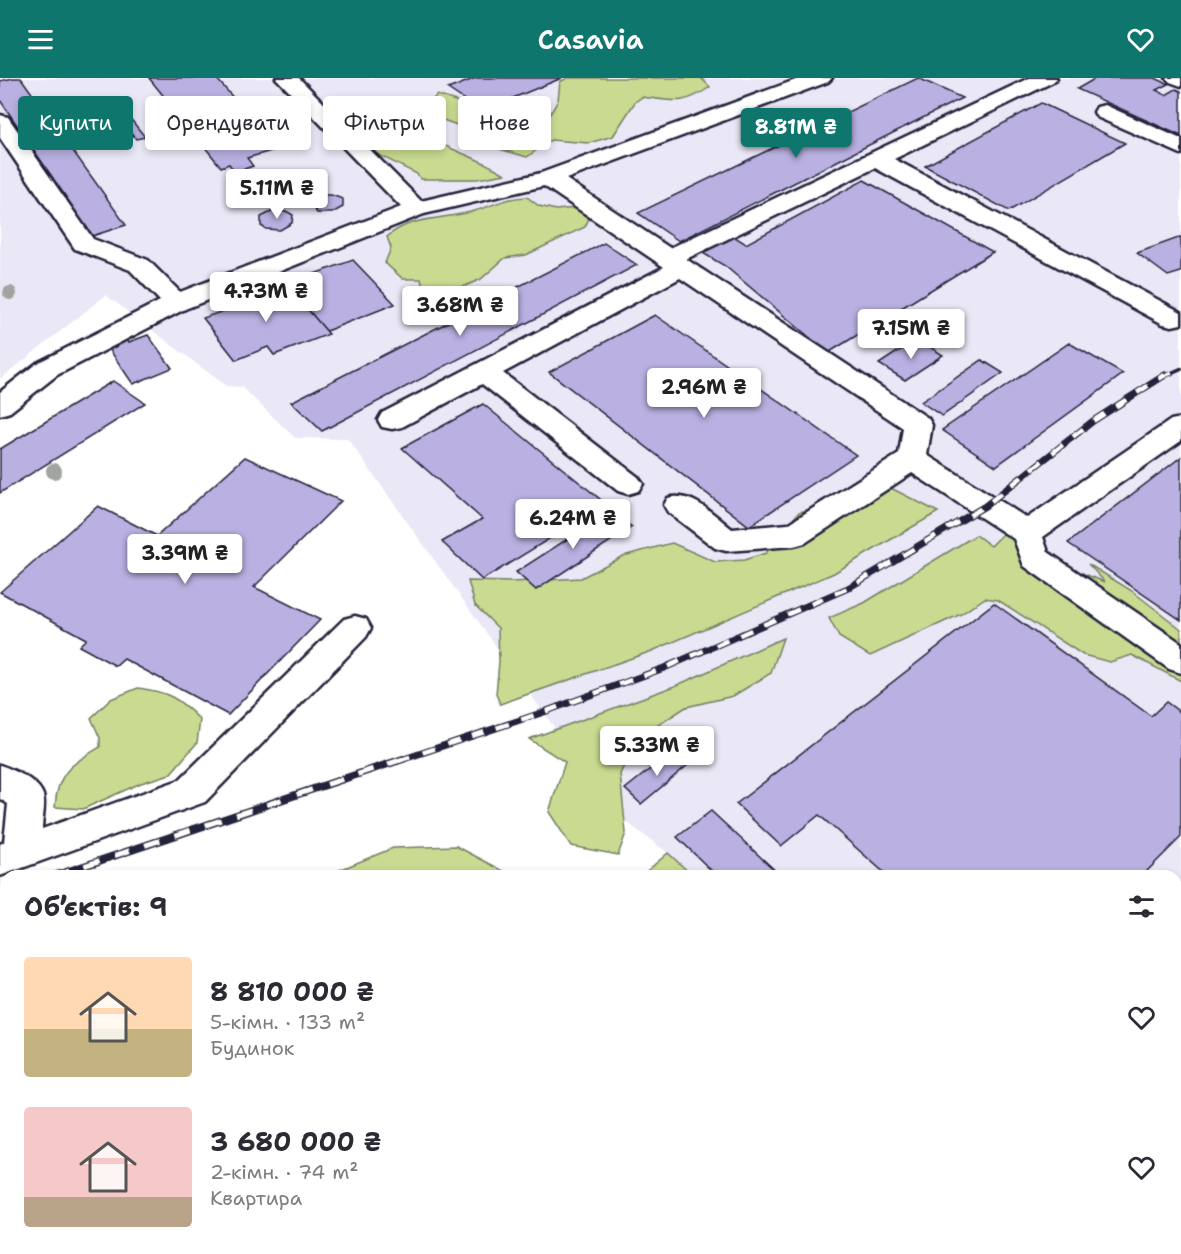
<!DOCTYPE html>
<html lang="uk">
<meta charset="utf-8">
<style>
:root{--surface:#fff;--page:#f7f7f7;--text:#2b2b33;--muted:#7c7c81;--accent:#0f766e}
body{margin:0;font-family:"Shantell Sans",sans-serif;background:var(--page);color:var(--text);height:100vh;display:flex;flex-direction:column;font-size:22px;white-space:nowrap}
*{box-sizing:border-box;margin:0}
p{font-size:20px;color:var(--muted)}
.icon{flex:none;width:33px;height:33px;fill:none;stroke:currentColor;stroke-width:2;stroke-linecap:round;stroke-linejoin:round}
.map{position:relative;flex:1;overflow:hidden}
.drawer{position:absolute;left:0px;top:792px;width:1182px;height:384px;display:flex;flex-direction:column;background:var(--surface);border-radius:18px 18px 0 0;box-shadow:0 3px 9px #0003}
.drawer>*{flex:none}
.banner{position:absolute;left:18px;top:18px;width:600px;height:54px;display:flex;gap:12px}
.price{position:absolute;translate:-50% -51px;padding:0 14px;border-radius:6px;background:#fff;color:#222;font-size:20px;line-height:39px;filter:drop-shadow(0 2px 3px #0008)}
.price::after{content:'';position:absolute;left:50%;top:36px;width:18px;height:14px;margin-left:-9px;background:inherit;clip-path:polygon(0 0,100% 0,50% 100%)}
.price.active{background:var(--accent);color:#fff}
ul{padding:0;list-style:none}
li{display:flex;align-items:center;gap:18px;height:150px;padding:0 24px}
li span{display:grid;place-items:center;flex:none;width:168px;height:120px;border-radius:6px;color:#555}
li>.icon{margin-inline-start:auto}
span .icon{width:72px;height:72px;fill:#fffc;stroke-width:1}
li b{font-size:26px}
h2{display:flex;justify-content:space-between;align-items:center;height:72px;padding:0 24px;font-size:26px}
.pill{padding:0 21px;border-radius:6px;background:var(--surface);box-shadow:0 3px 9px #0003;font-size:21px;line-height:54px}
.pill.active{background:var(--accent);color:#fff}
header{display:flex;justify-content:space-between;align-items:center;height:78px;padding:0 24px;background:var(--accent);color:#fff;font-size:27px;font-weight:600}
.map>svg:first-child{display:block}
</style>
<header><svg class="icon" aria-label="menu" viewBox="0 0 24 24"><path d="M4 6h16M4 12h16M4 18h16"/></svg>Casavia<svg class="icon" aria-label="heart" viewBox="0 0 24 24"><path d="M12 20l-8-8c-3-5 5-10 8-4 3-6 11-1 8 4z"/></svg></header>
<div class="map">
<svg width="1181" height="1176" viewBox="0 0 1181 1176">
<rect width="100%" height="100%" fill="#fff"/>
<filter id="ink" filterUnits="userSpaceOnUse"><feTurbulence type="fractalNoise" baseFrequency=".0167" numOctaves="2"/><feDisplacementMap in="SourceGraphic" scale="12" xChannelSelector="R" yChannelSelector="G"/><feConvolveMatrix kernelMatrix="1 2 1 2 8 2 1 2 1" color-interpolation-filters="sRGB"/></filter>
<g filter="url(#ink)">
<polygon fill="#eae7f6" points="0,0 1181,0 1181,1176 203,1176 210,1170 1176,1170 1176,798 641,798 668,775 616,736 348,361 295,360 242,309 226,308 106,217 0,301"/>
<g fill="#c8db90" stroke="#757e66" stroke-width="1.5">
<path d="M567,0h134l9,9c-27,19 -37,14 -68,10l-7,5 -22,34 -24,7 -38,-3 -24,17 -35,-10 1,-14 -33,-7 -40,-14 17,-17 31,10 17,14 64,-3 9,-16 2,-18z"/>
<path d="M403,49c14,4 25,11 38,17 22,10 43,17 64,30l-28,5h-56l-4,-5 -40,-20 -12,-11 9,-12z"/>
<path d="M527,119l12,9 17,4 20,-2 14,8 -5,11 -59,28 -21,3 -24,21 -18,8 -20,3 -20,-2 -2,-9h-18l-18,-16 6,-15 -4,-11c24,-22 58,-17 87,-26 22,-6 29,-13 53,-14z"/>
<polygon points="883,406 938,434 834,495 652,573 500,626 496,616 499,584 498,550 475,527 468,503 513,504 581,500 623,478 672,465 715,484 744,482 766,475 799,434 845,423"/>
<polygon points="1004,455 1028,462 1051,474 1074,492 1105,504 1088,486 1132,513 1181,551 1181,603 1132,577 1110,584 1083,577 998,522 985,520 961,536 870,578 839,559 829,540 864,525 976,457 991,468"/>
<polygon points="783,560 771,595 733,618 686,629 638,660 620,696 626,755 618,777 571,768 549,734 565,684 529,661 675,608"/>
<path d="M138,610c30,4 41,10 62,32l-3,23 -27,31 -29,9 -58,26 -28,-2c2,-35 17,-43 45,-60v-9l-9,-20 20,-19z"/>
<polygon points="456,768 513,798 318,798 337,793 393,770"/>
<polygon points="668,775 693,798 641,798"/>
<polygon points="1181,840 1181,915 1176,917 1176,845"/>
<polygon points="1181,950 1181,1176 954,1176 960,1170 1176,1170 1176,953"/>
<polygon points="6,967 6,1170 170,1170 163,1176 0,1176 0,970"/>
<polygon points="655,1170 891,1170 884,1176 660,1176"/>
</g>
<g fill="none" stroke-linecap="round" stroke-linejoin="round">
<g fill="#90909d" fill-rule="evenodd">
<polygon points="1181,885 1181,986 1176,988 1176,887"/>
<polygon points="864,1170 984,1170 982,1176 862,1176"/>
</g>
</g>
<g fill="#bab0e1" stroke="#22223b" stroke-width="1.5">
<polygon points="13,0 21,0 126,147 92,158 0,22 0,3"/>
<polygon points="149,0 216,0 278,71 247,80 253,88 235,94 229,86 221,89"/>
<polygon points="476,0 562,0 481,33 448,11"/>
<polygon points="918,0 962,20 679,163 638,135"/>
<polygon points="1096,0 1155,0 1168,6 1156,12 1166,17 1176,11 1181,13 1181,58 1077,11"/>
<polygon points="1041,25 1125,65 1009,133 925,88"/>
<polygon points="121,29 145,59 136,61 113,31"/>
<polygon points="397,37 405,40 405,42 397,46 389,43 389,41"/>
<polygon points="864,102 993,174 828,275 725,188 701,174 732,157 746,166"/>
<polygon points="324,117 331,117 343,121 343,129 332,135 317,135 311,127 312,123"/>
<polygon points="273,133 288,134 293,137 292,145 280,152 266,151 261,148 261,139"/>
<polygon points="1181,159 1181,194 1168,198 1137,175"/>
<polygon points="604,165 637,187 322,353 291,324"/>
<polygon points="353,182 395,226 326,253 286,206"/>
<polygon points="284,204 329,256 274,277 268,269 236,282 203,240 235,229 231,224"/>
<polygon points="655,237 856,377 749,448 549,294"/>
<polygon points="148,257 172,290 133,306 107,268 127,261 129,264"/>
<polygon points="917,261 943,277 905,302 879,286"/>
<polygon points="1069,265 1123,296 996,388 942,352"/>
<polygon points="982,282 1003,295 942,338 921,324"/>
<polygon points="113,303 145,325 0,415 0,371"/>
<polygon points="483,326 606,426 482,502 442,464 482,441 402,370"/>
<polygon points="245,379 341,423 254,509 320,542 228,637 124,581 116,588 79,568 86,561 0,514 98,428 157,458"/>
<polygon points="1181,379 1181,542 1068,465"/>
<polygon points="611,433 632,449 536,512 516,494"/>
<polygon points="994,525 1151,638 1166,624 1181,635 1181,759 1142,798 888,798 819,737 781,768 736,726"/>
<polygon points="673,673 689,686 641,726 625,711"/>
<polygon points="711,733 781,798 717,798 677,759"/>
<polygon points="6,924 6,996 0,1003 0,931"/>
</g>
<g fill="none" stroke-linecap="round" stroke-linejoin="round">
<g stroke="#22223b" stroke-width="5">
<g id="minor">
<path d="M276,0h23l122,123 120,-28 260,-95h31l-4,4 -262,97 104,69 359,-170h28l-4,4 -159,77 287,153v12l-9,2 -9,-2 -288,-156 -189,91 242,159 4,7 -5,30 100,63 144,-98 10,-2v23l-138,96 5,15 133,91v30l-12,-4 -145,-103 -10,-27 -102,-66 -107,70 -11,3 -68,5 -11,-3 -47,-36 -4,-7 4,-7c24,-7 46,17 64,31l56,-5 111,-70 4,-26 -223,-150 -177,95 135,104 5,7 -5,7 -10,3 -10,-3 -136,-107 -80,43 -10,2 -10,-2 -4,-7 4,-7 282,-146 -120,-81 -120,28 -239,95 -128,66 -47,37 -10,3v-23l37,-29 123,-62 -30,-31 -55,-21 -75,-111v-23l8,2 85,122 55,21 32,32 221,-85z"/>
<polygon points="1166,0 1181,0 1181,8 1170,4"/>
<polygon points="1105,27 1181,61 1181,76 1097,39 1094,34 1097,29"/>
<path d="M355,538l11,3 5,9 -5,9 -161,165 -205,74v-32l4,-2 4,-38 -8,-5v-34c14,5 38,15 43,30 3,9 -1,24 -1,34l137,-49 165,-161z"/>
<polygon points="75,1170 124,1170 122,1176 73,1176"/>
</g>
</g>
<use href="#minor" fill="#fff" fill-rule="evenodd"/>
<g stroke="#22223b" stroke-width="4.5">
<polyline id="rail-far2" points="1163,299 1181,291"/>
</g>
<g stroke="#22223b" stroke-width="7">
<polyline id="rail-far1" points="398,683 544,634 664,590 848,510 985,428 1093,343 1165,297"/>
</g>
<g stroke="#22223b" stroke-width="8">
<g id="rail">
<polyline points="54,798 403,681"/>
<polyline points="0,818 6,816"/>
</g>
</g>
<use href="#rail-far2" stroke="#fff" stroke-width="3" stroke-dasharray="10" stroke-linecap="butt"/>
<use href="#rail-far1" stroke="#fff" stroke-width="4.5" stroke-dasharray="13" stroke-linecap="butt"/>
<use href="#rail" stroke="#fff" stroke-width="5" stroke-dasharray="16" stroke-linecap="butt"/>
</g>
<g fill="#a1a4a1">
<circle cx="10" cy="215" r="7"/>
<circle cx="54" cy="393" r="8"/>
</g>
</g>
</svg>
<b class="price active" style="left:796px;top:81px">8.81M ₴</b>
<b class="price" style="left:277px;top:142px">5.11M ₴</b>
<b class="price" style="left:266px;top:245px">4.73M ₴</b>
<b class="price" style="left:460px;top:259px">3.68M ₴</b>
<b class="price" style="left:911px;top:282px">7.15M ₴</b>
<b class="price" style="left:704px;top:341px">2.96M ₴</b>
<b class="price" style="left:573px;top:472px">6.24M ₴</b>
<b class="price" style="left:185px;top:507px">3.39M ₴</b>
<b class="price" style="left:657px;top:699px">5.33M ₴</b>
<div class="banner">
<a class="pill active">Купити</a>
<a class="pill">Орендувати</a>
<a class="pill">Фільтри</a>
<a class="pill">Нове</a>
</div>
<section class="drawer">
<h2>Об’єктів: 9<svg class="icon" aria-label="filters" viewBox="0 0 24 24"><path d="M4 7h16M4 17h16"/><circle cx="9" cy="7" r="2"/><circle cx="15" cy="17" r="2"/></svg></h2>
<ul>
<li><span style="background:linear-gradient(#ffd9b3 60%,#c2b280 0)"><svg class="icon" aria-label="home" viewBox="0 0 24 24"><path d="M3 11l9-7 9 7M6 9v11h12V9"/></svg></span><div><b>8 810 000 ₴</b><p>5-кімн. · 133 m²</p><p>Будинок</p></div><svg class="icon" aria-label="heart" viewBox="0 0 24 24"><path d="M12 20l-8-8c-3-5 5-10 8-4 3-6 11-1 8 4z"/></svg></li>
<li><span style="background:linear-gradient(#f6c9c9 75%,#b9a48a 0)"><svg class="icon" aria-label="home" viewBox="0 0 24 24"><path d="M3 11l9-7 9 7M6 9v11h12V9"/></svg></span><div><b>3 680 000 ₴</b><p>2-кімн. · 74 m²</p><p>Квартира</p></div><svg class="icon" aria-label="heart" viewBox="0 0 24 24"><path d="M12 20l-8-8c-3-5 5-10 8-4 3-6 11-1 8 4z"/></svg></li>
</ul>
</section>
</div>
